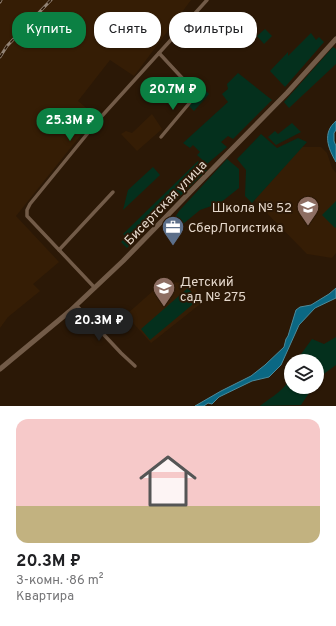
<!DOCTYPE html>
<html lang="ru">
<meta charset="utf-8">
<style>
:root{--surface:#fff;--page:#f6f6f6;--text:#202124;--muted:#757577;--line:#e0e0e0;--accent:#0b8043}
body{margin:0;font-family:Overpass,sans-serif;background:var(--page);color:var(--text);height:100vh;display:flex;flex-direction:column;font-size:15px;white-space:nowrap}
*{box-sizing:border-box;margin:0}
p{font-size:13px;color:var(--muted)}
.icon{flex:none;width:22px;height:22px;fill:none;stroke:currentColor;stroke-width:2;stroke-linecap:round;stroke-linejoin:round}
.map{position:relative;height:406px;overflow:hidden}
.panel{display:flex;flex-direction:column;background:var(--surface);flex:1}
.panel>*{flex:none}
.guide{position:absolute;left:12px;top:12px;width:312px;height:36px;display:flex;gap:8px}
.buttons{position:absolute;left:284px;top:354px;display:grid;gap:8px}
.buttons a{display:grid;place-items:center;width:40px;height:40px;border-radius:50%;background:var(--surface);box-shadow:0 1px 3px #0004;font-size:20px}
.price{position:absolute;translate:-50% -34px;padding:0 9px;border-radius:14px;background:var(--accent);color:#fff;font-size:13px;line-height:26px;filter:drop-shadow(0 1px 2px #0008)}
.price::after{content:'';position:absolute;left:50%;top:24px;width:12px;height:9px;margin-left:-6px;background:inherit;clip-path:polygon(0 0,100% 0,50% 100%)}
.price.selected{background:#222;color:#fff}
ul{padding:0;list-style:none}
li{display:grid;align-content:center;gap:8px;height:212px;padding:0 16px}
li+li{border-top:1px solid var(--line)}
li span{display:grid;place-items:center;height:124px;border-radius:12px;color:#555}
li>.icon{margin-inline-start:auto}
span .icon{width:72px;height:72px;fill:#fffc;stroke-width:1}
li b{font-size:17px}
.chip{padding:0 14px;border-radius:16px;background:var(--surface);box-shadow:0 1px 3px #0004;font-size:14px;line-height:36px}
.chip.selected{background:var(--accent);color:#fff}
.map>svg:first-child{display:block}
</style>
<div class="map">
<svg width="336" height="406" viewBox="0 0 336 406">
<rect width="100%" height="100%" fill="#2b1806"/>
<g fill="#351d05">
<polygon points="0,0 191,0 134,76 110,60 78,101 96,116 16,216 59,262 33,284 40,291 8,317 0,328"/>
<polygon points="152,114 162,129 137,151 121,134 126,131 132,133"/>
<polygon points="295,147 321,147 327,153 332,168 336,173 336,253 332,258 307,254 254,200"/>
<polygon points="163,282 191,283 204,301 151,343 126,315"/>
</g>
<g fill="#04301d">
<polygon points="265,29 272,36 264,44 257,36"/>
<polygon points="311,33 316,40 319,37 324,42 285,87 270,71 288,52 288,56"/>
<polygon points="333,47 336,49 336,64 289,108 284,102"/>
<polygon points="238,73 272,100 233,139 228,136 221,142 227,147 207,164 197,155 200,152 193,145 190,148 183,143 228,102 222,94 228,89 227,84"/>
<polygon points="204,89 209,94 194,111 189,106"/>
<polygon points="292,123 301,132 276,145 268,137 275,131 278,134"/>
<polygon points="261,134 277,148 298,138 307,142 252,203 245,196 246,170 237,159"/>
<polygon points="227,159 239,169 239,188 220,203 200,210 183,224 172,222 179,211"/>
<polygon points="198,161 207,170 127,248 121,242 126,237 123,234"/>
<polygon points="153,167 160,175 123,210 128,190"/>
<polygon points="336,201 336,227 335,228 322,215"/>
<polygon points="188,288 198,300 150,340 141,329"/>
<polygon points="336,337 336,365 325,373 317,380 317,361 296,361 312,339 324,344"/>
<path d="M291,374v13h22l-12,18 -41,1c11,-9 28,-17 31,-32z"/>
</g>
<g fill="#0b6884" stroke="#4d8a9a">
<path d="M336,121v9l-2,3v8l2,5v16c-8,-14 -14,-29 0,-41z"/>
<polygon points="336,288 336,298 315,308 299,325 281,365 269,377 252,381 219,397 212,404 208,403 204,406 195,406 221,391 251,376 265,365 284,347 286,339 288,336 296,310 300,307 311,305 329,294"/>
</g>
<g fill="none" stroke-linecap="round" stroke-linejoin="round">
<g stroke="#725b48" stroke-width="3.5">
<polyline points="159,53 197,94 161,137"/>
<polyline points="59,250 113,192"/>
<polyline points="95,288 27,216 27,210 30,204 101,117 207,0"/>
<polyline points="76,305 121,353 135,366"/>
</g>
<polyline stroke="#725b48" stroke-width="5" points="0,369 70,311 123,261 233,148 287,93 336,39"/>
<g stroke="#938375" stroke-width="3">
<g id="rail">
<polyline points="0,2 1,0"/>
<polyline points="0,57 7,46 51,0"/>
</g>
</g>
<use href="#rail" stroke="#2b1806" stroke-width="1.5" stroke-dasharray="4.5" stroke-linecap="butt"/>
</g>
<defs>
<g id="school-pin" transform="scale(1.15)"><path d="M0 17L-7.5 6A9.5 9.5 0 1 1 7.5 6Z" fill="#8d6e63" stroke="#2b1806"/><path d="M0-5L7-2L0 1L-7-2ZM-4 1L0 2.5L4 1V4Q0 6-4 4Z" fill="#fff"/></g>
<g id="office-pin" transform="scale(1.15)"><path d="M0 17L-7.5 6A9.5 9.5 0 1 1 7.5 6Z" fill="#5c6f8a" stroke="#2b1806"/><path d="M-6-3h4V-5.5h4V-3h4V5H-6ZM-1-4.5V-3h2v-1.5ZM-6 0V1H6V0Z" fill="#fff"/></g>
</defs>
<g fill-rule="evenodd">
<use href="#school-pin" x="308" y="207"/>
<use href="#office-pin" x="173" y="227"/>
<use href="#school-pin" x="164" y="288"/>
</g>
<g text-anchor="middle" stroke-width="4" stroke-linejoin="round" paint-order="stroke">
<g font-size="13" fill="#e6d9cd" stroke="#2b1806">
<text transform="translate(165 202) rotate(-46)" y="5">Бисертская улица</text>
</g>
<g font-size="13" fill="#e6d9cd" stroke="#2b1806" text-anchor="start">
<text x="292" y="212" text-anchor="end">Школа № 52</text>
<text x="188" y="232">СберЛогистика</text>
<text x="180" y="286">Детский<tspan x="180" dy="15">сад № 275</tspan></text>
</g>
</g>
</svg>
<div class="buttons">
<a><svg class="icon" aria-label="layers" viewBox="0 0 24 24"><path d="M12 4l9 5-9 5-9-5zM3 14l9 5 9-5"/></svg></a>
</div>
<b class="price" style="left:173px;top:111px">20.7M ₽</b>
<b class="price" style="left:70px;top:142px">25.3M ₽</b>
<b class="price selected" style="left:99px;top:342px">20.3M ₽</b>
<div class="guide">
<a class="chip selected">Купить</a>
<a class="chip">Снять</a>
<a class="chip">Фильтры</a>
</div>
</div>
<section class="panel">
<ul>
<li><span style="background:linear-gradient(#f6c9c9 70%,#c2b280 0)"><svg class="icon" aria-label="home" viewBox="0 0 24 24"><path d="M3 11l9-7 9 7M6 9v11h12V9"/></svg></span><div><b>20.3M ₽</b><p>3-комн. · 86 m²</p><p>Квартира</p></div></li>
</ul>
</section>
